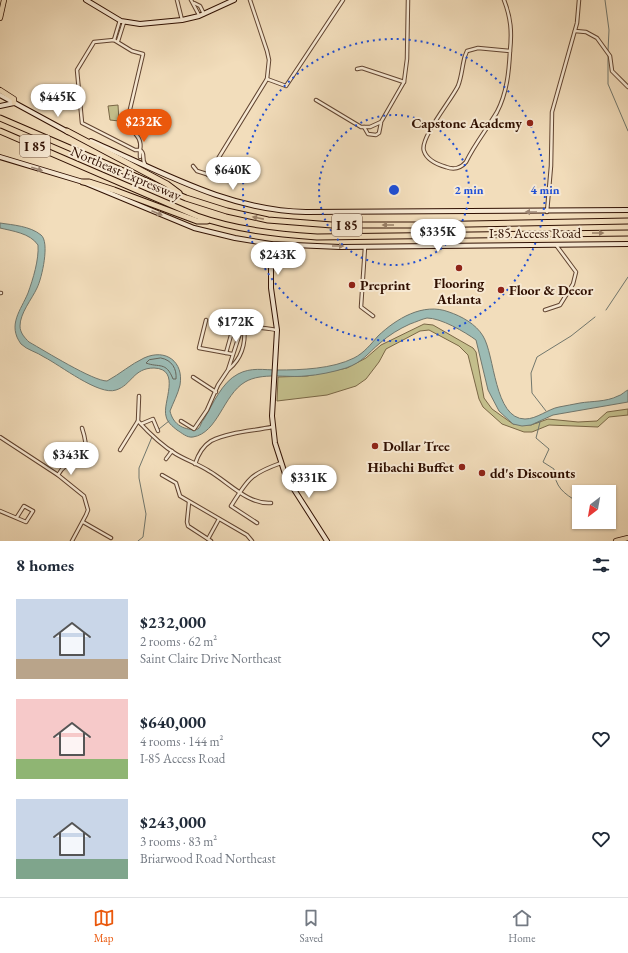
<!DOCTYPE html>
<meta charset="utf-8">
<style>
:root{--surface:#fff;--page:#f6f6f7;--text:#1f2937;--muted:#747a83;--line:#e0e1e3;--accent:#ea580c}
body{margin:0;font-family:"EB Garamond",serif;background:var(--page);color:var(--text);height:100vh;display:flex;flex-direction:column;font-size:15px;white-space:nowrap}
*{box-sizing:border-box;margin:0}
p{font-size:13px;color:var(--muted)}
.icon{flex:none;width:22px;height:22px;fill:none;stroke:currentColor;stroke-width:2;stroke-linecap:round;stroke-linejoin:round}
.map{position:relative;height:541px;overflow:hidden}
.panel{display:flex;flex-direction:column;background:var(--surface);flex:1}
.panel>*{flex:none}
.needle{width:26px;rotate:211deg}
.controls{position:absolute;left:572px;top:485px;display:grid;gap:8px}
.controls a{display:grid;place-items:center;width:44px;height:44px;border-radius:0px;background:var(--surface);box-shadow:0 1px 3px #0004;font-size:20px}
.price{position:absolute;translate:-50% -34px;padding:0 9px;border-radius:14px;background:#fff;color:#222;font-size:13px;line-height:26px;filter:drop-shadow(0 1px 2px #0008)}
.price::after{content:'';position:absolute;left:50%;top:24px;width:12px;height:9px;margin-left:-6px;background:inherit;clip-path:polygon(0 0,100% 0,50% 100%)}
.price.selected{background:var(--accent);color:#fff}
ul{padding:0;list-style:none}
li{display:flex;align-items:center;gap:12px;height:100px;padding:0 16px}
li span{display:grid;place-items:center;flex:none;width:112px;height:80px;border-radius:0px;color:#555}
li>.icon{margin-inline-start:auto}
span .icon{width:48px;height:48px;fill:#fffc;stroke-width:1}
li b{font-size:17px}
h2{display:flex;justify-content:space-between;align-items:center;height:48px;padding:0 16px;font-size:17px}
.menu{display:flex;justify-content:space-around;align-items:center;height:56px;border-top:1px solid var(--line);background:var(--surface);font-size:11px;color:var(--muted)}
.menu a{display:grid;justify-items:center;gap:2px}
.menu .selected{color:var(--accent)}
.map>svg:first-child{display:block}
</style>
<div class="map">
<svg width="628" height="541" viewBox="0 0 628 541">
<rect width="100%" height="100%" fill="#f2ddbb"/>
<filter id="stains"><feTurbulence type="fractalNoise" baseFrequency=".005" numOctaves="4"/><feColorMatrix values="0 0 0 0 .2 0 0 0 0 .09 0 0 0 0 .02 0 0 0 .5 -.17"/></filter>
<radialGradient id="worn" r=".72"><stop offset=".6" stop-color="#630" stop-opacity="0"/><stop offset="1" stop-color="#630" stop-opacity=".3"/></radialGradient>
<g fill="#c3be8b" stroke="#7a6746">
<polygon points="118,105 119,121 110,120 108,106"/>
<polygon points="424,324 433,325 473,348 476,352 484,398 492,409 513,424 531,425 548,419 578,422 597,421 607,412 628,409 628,415 609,417 598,427 549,425 532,432 524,432 502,424 483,407 479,399 468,355 459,346 429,330 420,331 386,349 379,362 366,379 356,386 327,395 277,401 278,377 307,376 347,368 366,358 381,345"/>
</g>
<path fill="#9cbbb4" stroke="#71776d" d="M0,223c13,2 30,3 41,12 9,7 1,43 -4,53 -5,11 -17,25 -17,38 0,7 5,12 9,16 16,9 64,39 78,39 13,-7 24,-17 37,-23 22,-10 40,4 36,27 -2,9 -7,18 -10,26 3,14 15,20 28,18 3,-3 3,-7 6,-10 9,-15 18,-37 34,-45 13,-7 26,-4 39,-4 24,0 55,-1 77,-12 10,-5 17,-14 24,-22 18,-17 45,-34 71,-24 12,4 27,12 34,24 12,19 11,83 42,83 12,0 23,-10 34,-12 7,-1 14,-3 21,-4 12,-2 26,-1 38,-7 4,-1 7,-5 10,-6v12l-75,13 -22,10 -9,1 -9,-2 -14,-13 -11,-21 -12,-50c-11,-8 -35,-22 -49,-22 -5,1 -11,4 -17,6 -11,5 -21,11 -30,19 -13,11 -17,19 -34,25 -13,4 -27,7 -41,8 -18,2 -43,-4 -60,6 -22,13 -27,51 -52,55 -6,1 -11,-4 -16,-7 -5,-4 -10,-8 -11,-14 -4,-13 16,-47 -12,-48 -21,0 -22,17 -38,22 -17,6 -56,-25 -72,-33 -7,-5 -17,-7 -23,-13 -14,-19 0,-34 7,-51 5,-14 11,-33 10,-48 -8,-12 -26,-14 -38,-17z"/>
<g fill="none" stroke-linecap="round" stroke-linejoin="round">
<path stroke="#66665b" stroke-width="1" d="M161,358c11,2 16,11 15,21h-3c-7,-18 -14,-11 -27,-16l3,-3z"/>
<g stroke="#71776d" stroke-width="1">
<polyline points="605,0 609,30 608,51"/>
<polyline points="608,54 608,84 628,131"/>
<polyline points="606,310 628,277"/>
<polyline points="546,411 532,393 531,373 537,357 571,336 595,317"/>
<path d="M536,423l4,-1 -4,16 13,11 -6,13 11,7c1,18 9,24 24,33"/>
<polyline points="159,429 169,421"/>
<polyline points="138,541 143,537 146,514 139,478 139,468 152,437"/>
</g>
<g stroke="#604330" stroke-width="4.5">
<g id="street">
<polyline points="177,0 182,20"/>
<polyline points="191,0 199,15"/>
<path d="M504,0c7,18 8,32 6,51"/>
<polyline points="194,3 200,6 204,14"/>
<polyline points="575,31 586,32 597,38 610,56 612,71 628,87"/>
<path d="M114,40l18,11 11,3 -16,68c4,10 16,14 13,28h-5l-53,-27 -5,-53 17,-28z"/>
<polyline points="114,40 120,20"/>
<polyline points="118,41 124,22"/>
<path d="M478,48l32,3c-1,20 -3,42 -13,61 -10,17 -23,33 -31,50 -6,7 -12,8 -20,5 -7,-2 -19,-7 -22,-16 -5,-12 28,-52 34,-65 4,-10 4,-20 7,-30l2,-5z"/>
<polyline points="357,69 362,68 404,82"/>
<polyline points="267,79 286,86 343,0"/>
<polyline points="316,100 361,127 370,127 381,122 404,82 407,59 408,0"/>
<polyline points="364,127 368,134 376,135 379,133 381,123"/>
<path d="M140,157v-7c6,3 1,9 5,14"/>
<polyline points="193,166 197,171 232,182 237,181 240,177"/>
<polyline points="208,175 267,79 269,60 267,51 250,0"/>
<polyline points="547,212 551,166 552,112 577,23 579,0"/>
<polyline points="365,247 361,307 373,316"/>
<polyline points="0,293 1,293"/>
<polyline points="545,310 560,305 573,284 576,272 556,245"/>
<polyline points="206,320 199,348 232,354"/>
<path d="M226,353l7,-25 3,-2 8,3c2,15 -3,30 -15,40"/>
<polyline points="193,377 216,392"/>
<path d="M139,396l-1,25c11,12 23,24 38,33 10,6 22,10 33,17 18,10 39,34 62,32"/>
<path d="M181,421l13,8 13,-19 11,-25 10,-15 12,-37c10,-9 24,-5 37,-3"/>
<polyline points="141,424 153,419 158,431"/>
<polyline points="0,437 58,475 84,496 88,510 86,515 72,541"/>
<polyline points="120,450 138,421"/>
<polyline points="166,459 172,451"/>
<path d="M195,464c3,-9 8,-18 16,-23 18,-9 42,-10 61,-14"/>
<path d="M58,475c12,-23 37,-8 24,-47"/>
<polyline points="162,475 176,483 180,496 247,535 252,541"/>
<polyline points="189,502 187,522 188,526 211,541"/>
<polyline points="0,511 26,522 33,511 24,506 17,517"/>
<polyline points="83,522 111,538"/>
<path d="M257,523l-26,-17c17,-27 19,-32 50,-43"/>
<polyline points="208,539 219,519"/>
</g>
</g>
<g stroke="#301002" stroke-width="6">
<g id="secondary">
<polyline points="86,0 121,21 140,24 182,20 199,16 234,0"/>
<polyline points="0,95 68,132"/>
<polyline points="0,106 14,103"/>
<path d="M91,141c69,30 138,70 215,71l322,-2"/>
<polyline points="0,157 83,182 194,228 235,238 271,244 340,247 628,244"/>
<polyline points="271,244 271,288 277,330 272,416 275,443 286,477 327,541"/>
</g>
</g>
<g stroke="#301002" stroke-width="6">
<g id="primary">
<polyline points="0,18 4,0"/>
<polyline points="0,90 14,99 14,103"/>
<polyline points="616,541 628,538"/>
</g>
</g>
<g stroke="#301002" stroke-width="7">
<g id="highway">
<polyline points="0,118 186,198 227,211 268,220 332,225 416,225 628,221"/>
<path d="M0,131l197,85c39,14 79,18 120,21l311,-4"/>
<polyline points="67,131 167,184 179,193"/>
<polyline points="83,182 89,182 114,190 197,221 207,221"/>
</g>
</g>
<use href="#street" stroke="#f7e9d3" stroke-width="2.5"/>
<use href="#secondary" stroke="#f7e9d3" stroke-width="4"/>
<use href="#primary" stroke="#f2ddbb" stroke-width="4.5"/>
<use href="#highway" stroke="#f2ddbb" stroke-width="5"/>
</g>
<defs><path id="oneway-solid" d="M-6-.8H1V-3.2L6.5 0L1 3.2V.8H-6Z"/></defs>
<g fill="#9d8775">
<use href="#oneway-solid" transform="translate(37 169) rotate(17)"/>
<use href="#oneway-solid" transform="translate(531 212) rotate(180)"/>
<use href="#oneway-solid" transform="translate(157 213) rotate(23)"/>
<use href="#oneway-solid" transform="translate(338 246)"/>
</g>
<g fill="#9b8168">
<use href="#oneway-solid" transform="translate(258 218) rotate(-169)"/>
<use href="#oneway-solid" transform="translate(388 225) rotate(-180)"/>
<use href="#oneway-solid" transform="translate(598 233)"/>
</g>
<g fill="none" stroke="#1d4ed8" stroke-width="2" stroke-dasharray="2 4">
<circle cx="394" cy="190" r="75"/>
<circle cx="394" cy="190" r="151"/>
</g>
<g fill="#8f2418" stroke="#f7e9d3" stroke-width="1.5">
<circle cx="530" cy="123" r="4"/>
<circle cx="459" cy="268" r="4"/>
<circle cx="352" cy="285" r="4"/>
<circle cx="501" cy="290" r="4"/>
<circle cx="375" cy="446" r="4"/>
<circle cx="462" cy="467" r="4"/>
<circle cx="482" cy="473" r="4"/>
</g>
<g text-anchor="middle" stroke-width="4" stroke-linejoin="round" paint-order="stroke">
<g fill="#f7e9d3" stroke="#6c5141" stroke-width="1">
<rect x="20" y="135" width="30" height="22" rx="3"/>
<rect x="332" y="214" width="30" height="22" rx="3"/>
</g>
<g font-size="13" font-weight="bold" fill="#301002">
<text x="35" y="151">I 85</text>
<text x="347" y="230">I 85</text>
</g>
<g font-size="14" font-weight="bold" fill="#301002" stroke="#f7e9d3" text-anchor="start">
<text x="522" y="128" text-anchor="end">Capstone Academy</text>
<text x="459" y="288" text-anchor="middle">Flooring<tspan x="459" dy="16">Atlanta</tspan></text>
<text x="360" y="290">Preprint</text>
<text x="509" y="295">Floor &amp; Decor</text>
<text x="383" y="451">Dollar Tree</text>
<text x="454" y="472" text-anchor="end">Hibachi Buffet</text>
<text x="490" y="478">dd's Discounts</text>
</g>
<g font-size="14" fill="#301002" stroke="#f7e9d3">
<text transform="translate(126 173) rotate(23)" y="5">Northeast Expressway</text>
<text x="535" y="238">I-85 Access Road</text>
</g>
</g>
<circle cx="394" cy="190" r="6" fill="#1d4ed8" stroke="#f7e9d3" stroke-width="2"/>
<g font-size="12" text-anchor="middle" font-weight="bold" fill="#1d4ed8" stroke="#f7e9d3" stroke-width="4" stroke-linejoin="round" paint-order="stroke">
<text x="469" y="194">2 min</text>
<text x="545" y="194">4 min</text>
</g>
<rect width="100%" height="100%" filter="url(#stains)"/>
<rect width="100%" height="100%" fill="url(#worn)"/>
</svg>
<div class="controls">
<a><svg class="needle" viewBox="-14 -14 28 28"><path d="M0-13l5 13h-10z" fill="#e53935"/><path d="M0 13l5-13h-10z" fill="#747a83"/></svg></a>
</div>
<b class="price" style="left:58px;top:118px">$445K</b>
<b class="price selected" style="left:144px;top:143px">$232K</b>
<b class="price" style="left:233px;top:191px">$640K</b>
<b class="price" style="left:438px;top:253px">$335K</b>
<b class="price" style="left:278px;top:276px">$243K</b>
<b class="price" style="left:236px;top:343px">$172K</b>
<b class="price" style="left:71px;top:476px">$343K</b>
<b class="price" style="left:309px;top:499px">$331K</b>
</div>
<section class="panel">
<h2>8 homes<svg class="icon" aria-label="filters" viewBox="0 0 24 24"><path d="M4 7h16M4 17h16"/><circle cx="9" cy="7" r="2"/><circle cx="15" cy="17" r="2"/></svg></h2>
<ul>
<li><span style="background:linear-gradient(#c9d6e8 75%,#b9a48a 0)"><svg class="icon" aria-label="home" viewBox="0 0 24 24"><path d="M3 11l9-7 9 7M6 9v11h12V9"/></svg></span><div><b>$232,000</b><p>2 rooms · 62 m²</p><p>Saint Claire Drive Northeast</p></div><svg class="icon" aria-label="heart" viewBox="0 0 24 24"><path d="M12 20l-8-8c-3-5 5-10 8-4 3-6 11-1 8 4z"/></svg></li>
<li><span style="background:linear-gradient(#f6c9c9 75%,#8fb573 0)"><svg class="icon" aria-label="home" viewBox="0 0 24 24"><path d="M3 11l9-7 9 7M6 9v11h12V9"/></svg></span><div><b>$640,000</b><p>4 rooms · 144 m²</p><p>I-85 Access Road</p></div><svg class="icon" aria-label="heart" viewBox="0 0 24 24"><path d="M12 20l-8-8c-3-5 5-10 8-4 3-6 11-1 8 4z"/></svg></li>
<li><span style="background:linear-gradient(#c9d6e8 75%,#7fa58c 0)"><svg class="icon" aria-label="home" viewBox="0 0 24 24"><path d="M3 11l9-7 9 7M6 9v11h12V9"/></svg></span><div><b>$243,000</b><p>3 rooms · 83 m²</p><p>Briarwood Road Northeast</p></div><svg class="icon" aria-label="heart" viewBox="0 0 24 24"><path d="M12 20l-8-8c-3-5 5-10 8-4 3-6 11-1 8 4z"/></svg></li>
</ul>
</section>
<nav class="menu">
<a class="selected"><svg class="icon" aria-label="map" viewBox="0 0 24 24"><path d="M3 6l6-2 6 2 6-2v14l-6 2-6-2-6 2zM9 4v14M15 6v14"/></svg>Map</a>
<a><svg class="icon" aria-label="saved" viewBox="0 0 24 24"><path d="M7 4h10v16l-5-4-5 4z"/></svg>Saved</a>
<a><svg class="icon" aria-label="home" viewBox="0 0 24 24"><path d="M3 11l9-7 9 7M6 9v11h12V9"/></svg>Home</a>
</nav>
